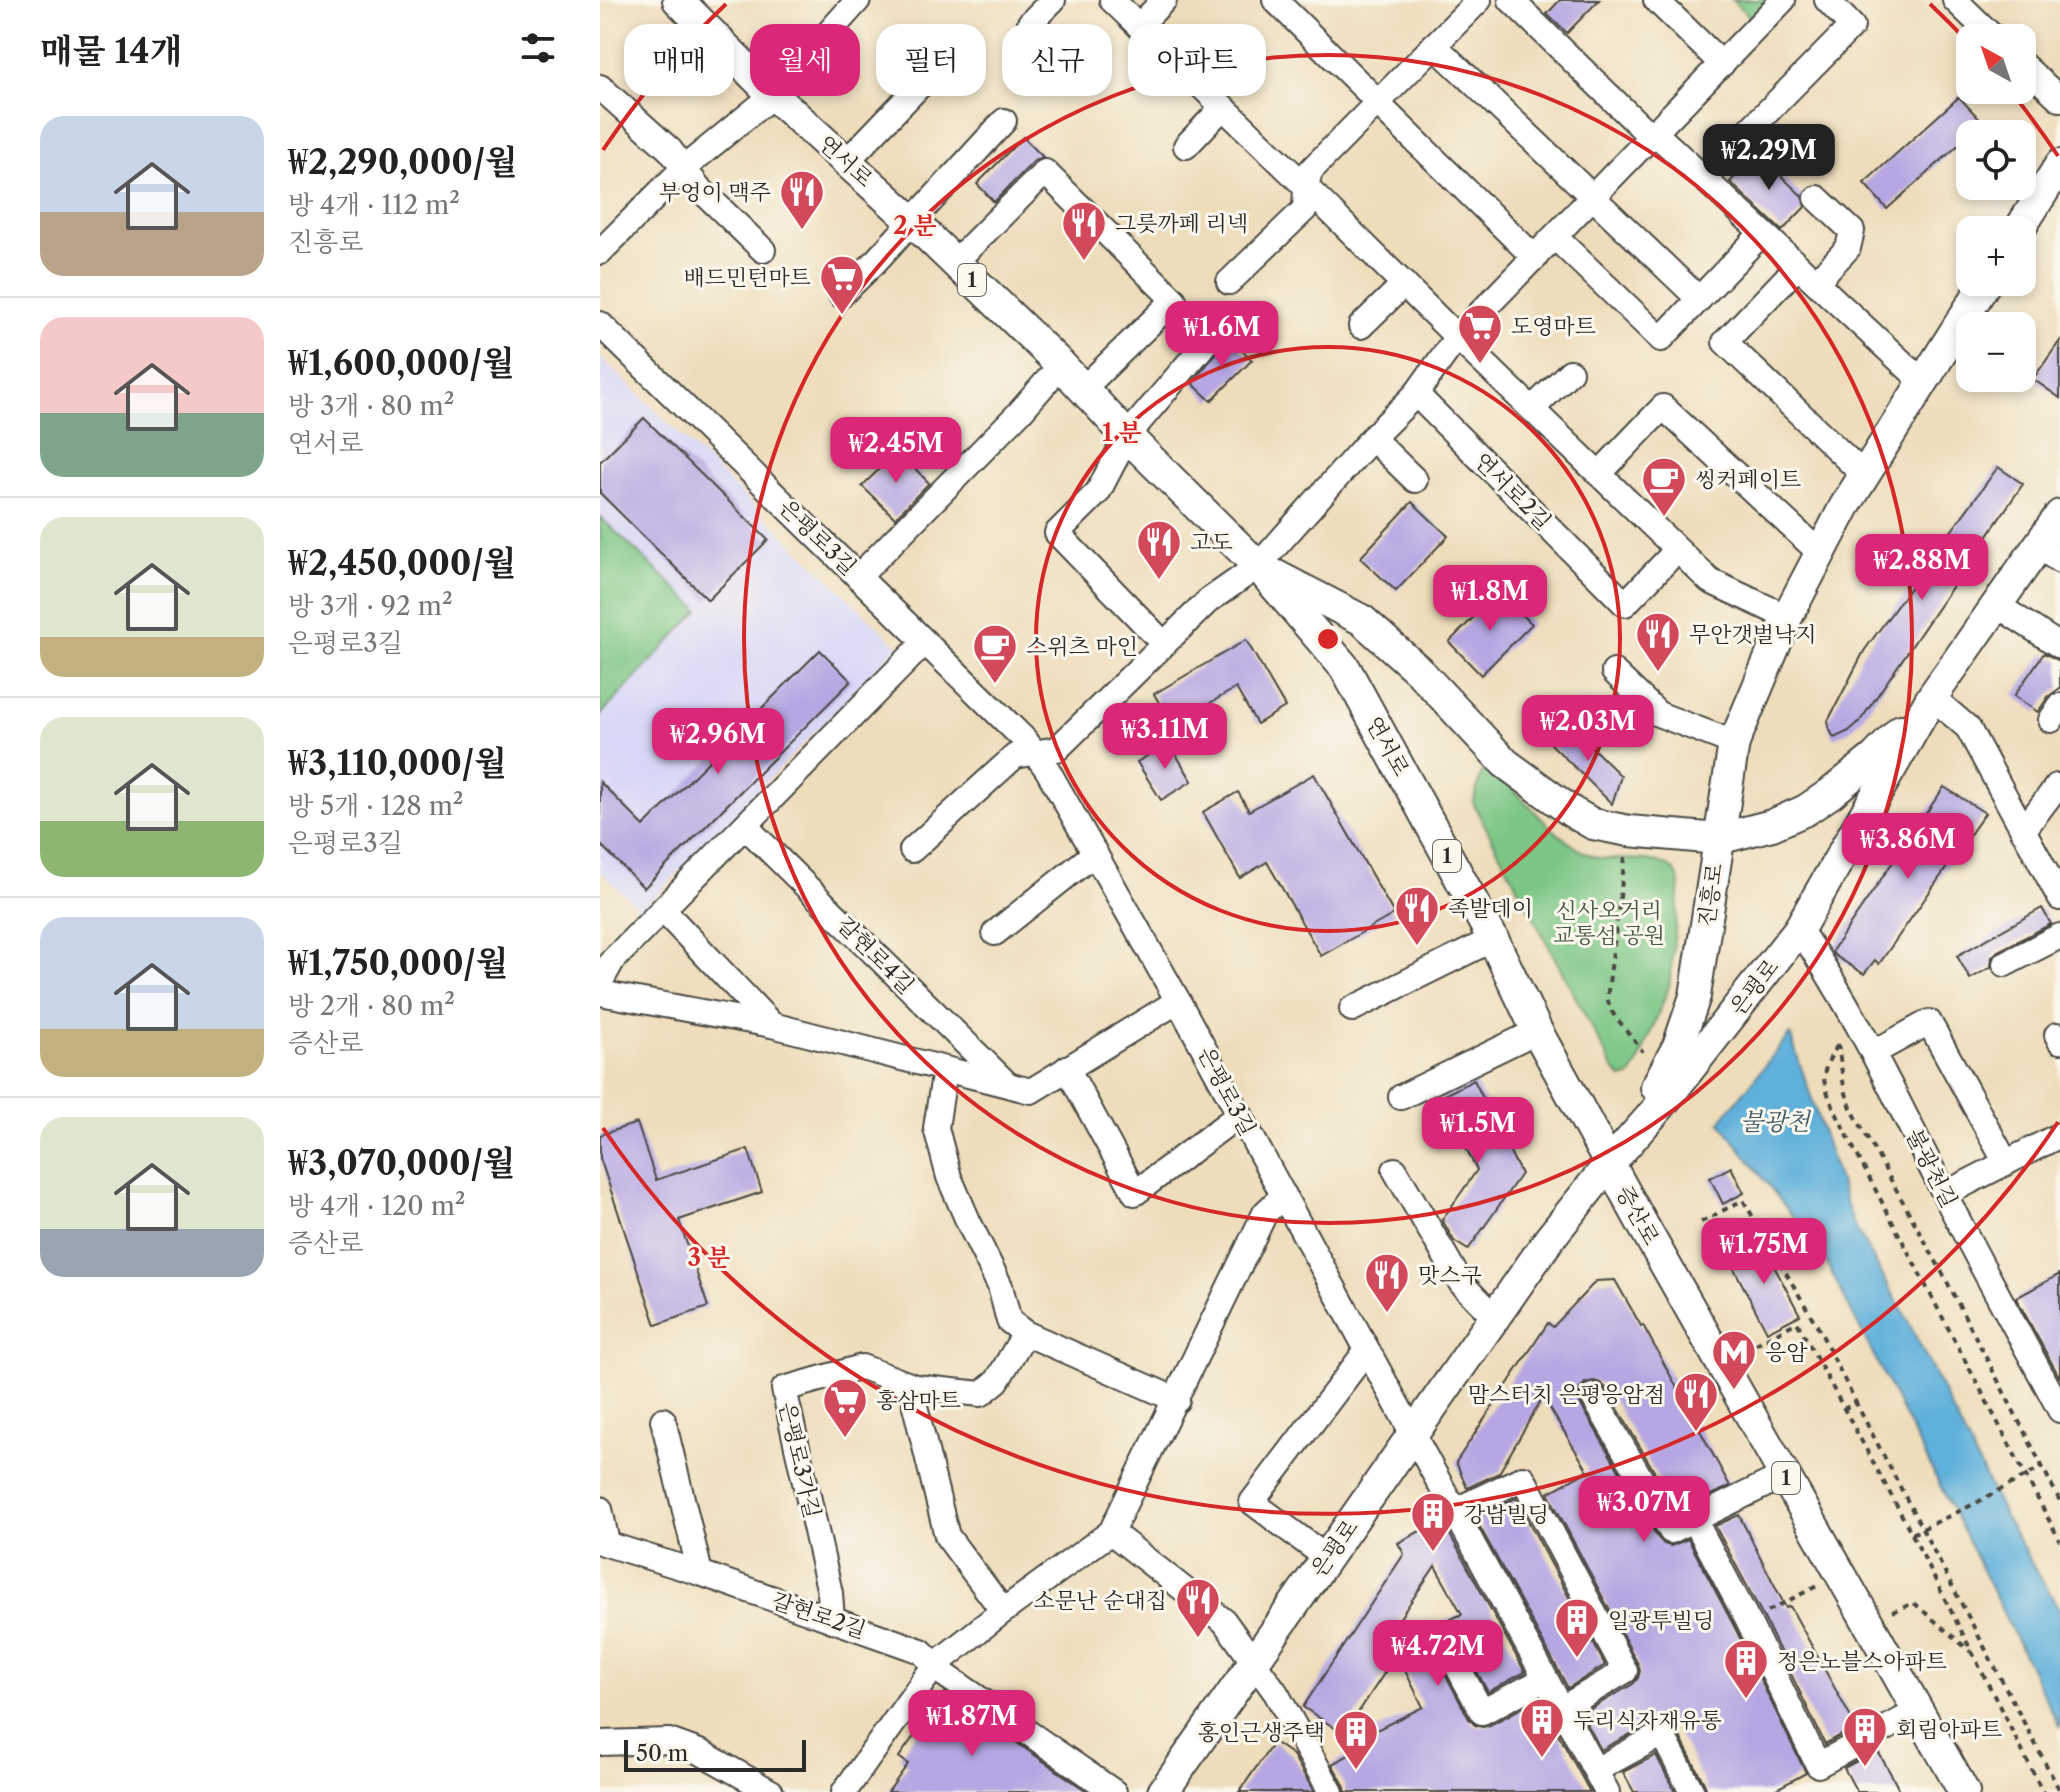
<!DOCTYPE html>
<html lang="ko">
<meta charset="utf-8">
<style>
:root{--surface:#fff;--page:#f6f6f6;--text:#222;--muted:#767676;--line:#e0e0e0;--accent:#db2777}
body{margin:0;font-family:"Libre Caslon Text","Noto Serif KR",serif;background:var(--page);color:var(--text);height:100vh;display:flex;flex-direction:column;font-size:30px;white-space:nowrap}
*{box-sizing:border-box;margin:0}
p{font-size:26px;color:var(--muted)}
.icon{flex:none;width:44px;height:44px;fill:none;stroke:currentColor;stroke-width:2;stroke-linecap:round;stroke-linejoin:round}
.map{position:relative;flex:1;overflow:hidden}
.drawer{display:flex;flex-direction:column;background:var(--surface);width:600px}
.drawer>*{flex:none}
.banner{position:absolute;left:24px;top:24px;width:760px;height:72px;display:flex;gap:16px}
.needle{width:52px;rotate:320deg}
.controls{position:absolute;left:1356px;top:24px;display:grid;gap:16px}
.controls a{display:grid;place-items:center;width:80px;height:80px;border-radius:16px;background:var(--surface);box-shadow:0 4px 12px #0003;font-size:40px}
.scale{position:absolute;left:24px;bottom:20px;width:182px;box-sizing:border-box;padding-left:8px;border:4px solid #2b2b2b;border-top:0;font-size:22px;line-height:28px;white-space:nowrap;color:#2b2b2b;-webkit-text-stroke:6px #fbf7ec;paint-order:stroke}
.price{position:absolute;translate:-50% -68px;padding:0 18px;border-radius:16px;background:var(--accent);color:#fff;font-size:26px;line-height:52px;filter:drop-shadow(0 2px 4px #0008)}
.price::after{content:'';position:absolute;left:50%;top:48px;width:24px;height:18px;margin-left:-12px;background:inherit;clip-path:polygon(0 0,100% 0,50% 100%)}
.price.selected{background:#222;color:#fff}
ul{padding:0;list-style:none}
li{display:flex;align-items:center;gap:24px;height:200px;padding:0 40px}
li+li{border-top:2px solid var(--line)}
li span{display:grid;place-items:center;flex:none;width:224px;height:160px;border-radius:24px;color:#555}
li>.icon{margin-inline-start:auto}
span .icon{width:96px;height:96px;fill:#fffc;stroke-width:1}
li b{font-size:34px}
h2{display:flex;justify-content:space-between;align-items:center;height:96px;padding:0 40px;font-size:34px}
.tag{padding:0 28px;border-radius:24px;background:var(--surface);box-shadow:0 4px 12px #0003;font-size:28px;line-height:72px}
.tag.selected{background:var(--accent);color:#fff}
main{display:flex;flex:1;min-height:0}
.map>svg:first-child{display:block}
</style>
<main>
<section class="drawer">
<h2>매물 14개<svg class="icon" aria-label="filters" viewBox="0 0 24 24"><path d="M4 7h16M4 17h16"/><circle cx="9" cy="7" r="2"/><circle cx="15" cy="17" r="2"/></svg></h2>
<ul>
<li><span style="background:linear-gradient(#c9d6e8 60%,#b9a48a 0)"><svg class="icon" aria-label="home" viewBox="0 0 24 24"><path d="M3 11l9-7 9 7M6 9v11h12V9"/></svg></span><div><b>₩2,290,000/월</b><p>방 4개 · 112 m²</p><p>진흥로</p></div></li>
<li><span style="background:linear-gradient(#f6c9c9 60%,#7fa58c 0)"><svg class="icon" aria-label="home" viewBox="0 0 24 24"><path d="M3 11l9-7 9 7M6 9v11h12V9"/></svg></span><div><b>₩1,600,000/월</b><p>방 3개 · 80 m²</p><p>연서로</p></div></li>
<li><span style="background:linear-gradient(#dfe7d0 75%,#c2b280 0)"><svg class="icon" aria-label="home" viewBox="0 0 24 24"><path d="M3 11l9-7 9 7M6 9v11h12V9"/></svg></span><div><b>₩2,450,000/월</b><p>방 3개 · 92 m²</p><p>은평로3길</p></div></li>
<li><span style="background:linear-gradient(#dfe7d0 65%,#8fb573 0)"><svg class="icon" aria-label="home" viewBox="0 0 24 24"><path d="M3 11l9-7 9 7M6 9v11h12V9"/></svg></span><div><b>₩3,110,000/월</b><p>방 5개 · 128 m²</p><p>은평로3길</p></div></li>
<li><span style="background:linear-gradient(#c9d6e8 70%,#c2b280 0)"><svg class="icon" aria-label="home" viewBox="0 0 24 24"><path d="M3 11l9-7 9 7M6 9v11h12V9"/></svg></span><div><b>₩1,750,000/월</b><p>방 2개 · 80 m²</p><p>증산로</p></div></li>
<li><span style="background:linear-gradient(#dfe7d0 70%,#9aa5b1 0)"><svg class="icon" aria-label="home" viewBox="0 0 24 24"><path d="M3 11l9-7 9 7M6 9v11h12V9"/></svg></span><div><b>₩3,070,000/월</b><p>방 4개 · 120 m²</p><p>증산로</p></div></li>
</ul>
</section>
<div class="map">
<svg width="1460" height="1792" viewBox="0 0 1460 1792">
<rect width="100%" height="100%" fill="#fbf7ec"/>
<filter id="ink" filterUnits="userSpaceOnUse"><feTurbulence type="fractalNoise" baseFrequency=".0125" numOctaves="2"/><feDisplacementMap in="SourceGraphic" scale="16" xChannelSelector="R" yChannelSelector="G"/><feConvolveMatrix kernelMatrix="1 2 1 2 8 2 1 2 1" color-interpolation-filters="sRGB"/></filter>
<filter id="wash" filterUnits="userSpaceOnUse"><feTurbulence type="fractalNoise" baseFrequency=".006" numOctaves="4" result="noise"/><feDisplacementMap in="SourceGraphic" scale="32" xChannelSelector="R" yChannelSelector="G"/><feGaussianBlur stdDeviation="1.8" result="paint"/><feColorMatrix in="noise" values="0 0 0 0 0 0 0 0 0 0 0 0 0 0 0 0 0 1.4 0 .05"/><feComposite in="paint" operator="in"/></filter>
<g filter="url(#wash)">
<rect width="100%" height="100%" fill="#edb"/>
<polygon fill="#d9d7f7" points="0,357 298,646 41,911 0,871"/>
<g fill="#7bc685" stroke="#537858" stroke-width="2">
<polygon points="1132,0 1168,0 1151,18"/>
<polygon points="0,517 99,610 0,716"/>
<path d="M891,771l7,2c21,22 68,76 97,84 26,7 81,-8 85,28l-11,102 -32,79 -7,11 -9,1 -8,-10 -140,-265 9,-31z"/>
</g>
<polygon fill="#5fb0da" stroke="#456e82" stroke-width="2" points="1190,1034 1253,1223 1307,1319 1406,1519 1460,1611 1460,1728 1354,1513 1223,1256 1120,1122"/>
<g id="blocks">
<g fill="#b6a7e2" fill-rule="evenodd">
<polygon points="960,0 999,0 967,33 947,14"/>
<polygon points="1359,97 1383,123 1287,209 1264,183"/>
<polygon points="423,137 443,157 434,161 394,202 377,184"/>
<polygon points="1157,153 1202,196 1205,207 1182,231 1130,182"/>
<polygon points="629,337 652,360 611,401 592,383"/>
<polygon points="1460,341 1460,398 1433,379"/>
<polygon points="44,418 168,540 108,600 0,493 0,462"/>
<polygon points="298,451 329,483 295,518 262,486"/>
<polygon points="1398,467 1423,484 1260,721 1249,731 1234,738 1229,728 1228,721 1264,651"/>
<polygon points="812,502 848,536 796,591 760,558"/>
<polygon points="899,592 932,624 881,675 849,642"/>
<polygon points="646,640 685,707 657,724 636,688 572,725 554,694"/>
<polygon points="220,650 251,681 44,888 0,844 0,782 44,826"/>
<polygon points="1444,653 1460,661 1460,688 1448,697 1438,712 1414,696"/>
<polygon points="970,726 1021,776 1012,804 951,744"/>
<polygon points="569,743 592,781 561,800 537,762"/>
<polygon points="714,774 794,914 721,956 667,862 640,878 603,812 638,792 649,811"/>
<polygon points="1344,787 1385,813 1279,964 1275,960 1264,974 1234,955 1232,951"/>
<polygon points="1442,908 1451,924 1398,951 1392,957 1391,967 1370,979 1357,956"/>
<polygon points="874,1080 921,1174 868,1250 854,1241 842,1220 877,1170 840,1097"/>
<polygon points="37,1123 56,1180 148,1149 162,1192 79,1220 108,1307 56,1325 0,1158 0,1135"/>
<polygon points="1131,1167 1144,1193 1123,1204 1110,1178"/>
<polygon points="1160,1240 1200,1315 1167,1332 1128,1257"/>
<polygon points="1460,1274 1460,1378 1416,1298"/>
<polygon points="1015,1280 1041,1326 1043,1325 1130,1486 1077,1511 1006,1388 1000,1383 994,1381 985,1383 980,1389 978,1397 980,1403 1058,1538 1064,1544 1071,1546 1088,1539 1135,1628 1206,1773 1171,1792 1107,1792 1105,1785 1075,1727 1071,1722 1063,1719 1055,1721 1001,1750 982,1714 1033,1684 1038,1678 1040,1671 1038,1664 948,1493 988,1471 943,1397 899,1473 867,1488 856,1462 948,1323 953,1327 996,1281"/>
<polygon points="916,1498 1005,1665 968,1688 875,1518"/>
<path d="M837,1511l88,161 -37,20 -20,-37 -5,-5 -8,-3 -8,2 -5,6 -2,7 2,6 27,51 6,6 7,2 6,-1 51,-27 51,93h-244l-2,-7 -12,-21 32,-17 -10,-6 69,-34 -26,-53 -53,80 -41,-27 101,-153 -6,-11 24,-13 -4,-8zM835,1566l27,48 -87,41z"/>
<polygon points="1139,1515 1186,1608 1190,1606 1256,1727 1225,1744 1162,1614 1115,1526"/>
<polygon points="345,1693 488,1792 288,1792 308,1764 299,1757"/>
<polygon points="674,1742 693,1755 714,1792 639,1792"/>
<polygon points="1277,1750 1291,1774 1300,1792 1257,1792 1244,1768"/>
<polygon points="1056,1755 1075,1792 1034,1792 1023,1772"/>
</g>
</g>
</g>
<g filter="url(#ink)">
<use href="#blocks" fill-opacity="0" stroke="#484641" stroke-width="2"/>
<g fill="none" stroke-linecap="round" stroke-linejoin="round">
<g stroke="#484641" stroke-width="28">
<g id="minor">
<polyline points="512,0 706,187 857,337 1110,581 1187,617"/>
<polyline points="675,0 769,93 777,103 935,258"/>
<polyline points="911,0 1042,128 1055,133 1323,382"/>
<polyline points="1056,0 1122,64"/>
<polyline points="1355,0 1394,38"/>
<polyline points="430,23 453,0"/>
<polyline points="539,26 564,0"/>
<polyline points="834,45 1099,299"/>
<polyline points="1422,64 1460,99"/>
<polyline points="0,87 70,150 98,187 163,250"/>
<polyline points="586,146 623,107"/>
<polyline points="246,162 349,55"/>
<polyline points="1103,177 1252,26 1227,0"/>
<polyline points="955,237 1061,339 1162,233"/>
<polyline points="0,252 84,168 173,95 258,0"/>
<polyline points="354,263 445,172 574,300 483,389"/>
<polyline points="1198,266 1125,342 1264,475"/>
<polyline points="629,282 705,209 706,187 710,171 879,0"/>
<polyline points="1216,282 1248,248 1252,231 1217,198"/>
<polyline points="241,295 273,264 404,121"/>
<polyline points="0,324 425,740 447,769 578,1001 1007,1792"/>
<polyline points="761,326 804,284"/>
<polyline points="816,394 1025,604 1077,550"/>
<polyline points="932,409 970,372"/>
<polyline points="772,438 815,480"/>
<polyline points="999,474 1063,407 1220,553"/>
<polyline points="1438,546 1460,561"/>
<polyline points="258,577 420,412 461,365"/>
<polyline points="1397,605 1460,646"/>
<polyline points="564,644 457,533 498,492 527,436 610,338"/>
<polyline points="1014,672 1058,714 1134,743"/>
<polyline points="1332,697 1368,728 1460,898"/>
<polyline points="1451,720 1460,706"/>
<polyline points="145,826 405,1082"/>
<polyline points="1423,831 1457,786 1460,789"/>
<polyline points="312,850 415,756 457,749 608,601 658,566 772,438 816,394 857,337 1183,0"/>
<polyline points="63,910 172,1025"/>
<path d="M1199,929c55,80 97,169 141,256 38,76 80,150 120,225"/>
<polyline points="395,933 495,853"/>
<polyline points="1405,964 1460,936"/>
<polyline points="0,983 12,961 325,642"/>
<polyline points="0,993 172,1025 431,1091 578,1001"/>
<polyline points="752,1009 893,939"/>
<polyline points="1457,1035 1460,1041"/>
<polyline points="1273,1053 1329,1022 1406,1163"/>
<polyline points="467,1068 535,1193 640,1114"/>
<polyline points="345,1069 336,1128 349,1177 369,1223 400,1286 409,1321 425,1333 577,1400"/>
<polyline points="801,1097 937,1031"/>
<polyline points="795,1170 861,1283 894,1317"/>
<polyline points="1345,1194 1460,1135"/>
<polyline points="315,1387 315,1406 347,1536 403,1611"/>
<polyline points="993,1396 1071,1531 1185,1475"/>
<polyline points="63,1420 100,1573"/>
<polyline points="0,1509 7,1543"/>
<polyline points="854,1511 923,1478 1025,1671 961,1709"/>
<polyline points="1094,1519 1148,1621 1218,1765 1318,1711"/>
<polyline points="511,1532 624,1621 676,1693 731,1792"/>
<polyline points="0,1542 100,1573 321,1651 345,1675 514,1792"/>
<polyline points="727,1558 652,1502 767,1350"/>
<polyline points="232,1620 230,1593 184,1389 262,1367 315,1387 381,1394 397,1381 425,1333"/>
<polyline points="855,1662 882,1712 945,1679"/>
<polyline points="0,1743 69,1741 102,1753 171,1792"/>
<polyline points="996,1770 1062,1734 1092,1792"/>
<polyline points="244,1792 335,1665 403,1611 511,1532 665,1213 684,1195"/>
</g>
</g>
<g stroke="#484641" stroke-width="34">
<g id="major">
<polyline points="78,0 173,95 312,221 461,365 527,436 658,566 745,668 893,939 937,1031 1044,1227 1364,1792"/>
<polyline points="1419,230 1460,165"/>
<polyline points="671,573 762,620 818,670 905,763 972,812 993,824 1029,831 1118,839 1172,825 1206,810 1231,793 1275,757 1301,730"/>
<polyline points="1056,1087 1078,1046 1095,996 1134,743 1187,617 1245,506 1386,282"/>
<polyline points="563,1792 950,1238 1010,1163 1061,1105 1199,929 1332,697 1460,515"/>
</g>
</g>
<g stroke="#484641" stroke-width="4" stroke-dasharray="6 6" stroke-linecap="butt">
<polyline points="1025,857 1007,999 1012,1012 1043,1052"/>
<polyline points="1238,1044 1244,1087 1251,1108 1343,1274 1460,1501"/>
<path d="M1237,1046c-5,9 -12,19 -13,30 -1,16 22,55 29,71l207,394"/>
<polyline points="1101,1222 1143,1200 1219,1329 1256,1403"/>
<polyline points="1145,1350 1197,1322 1312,1534 1443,1792"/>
<polyline points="1243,1409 1256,1403 1460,1791"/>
<polyline points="1312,1534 1374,1504 1442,1467"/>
<polyline points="1168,1611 1217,1586"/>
<polyline points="1292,1612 1314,1603 1371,1652"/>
</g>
<use href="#minor" stroke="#fff" stroke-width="24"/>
<use href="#major" stroke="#fff" stroke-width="30"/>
</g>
</g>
<g fill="none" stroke="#d62828" stroke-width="4">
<circle cx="728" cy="639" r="292"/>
<circle cx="728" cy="639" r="584"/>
<path d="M1458 1122A875 875 0 0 1 3 1128M3 150A875 875 0 0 1 126 4M1330 4A875 875 0 0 1 1368 42M1413 94A875 875 0 0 1 1458 156"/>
</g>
<defs>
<g id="restaurant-pin" transform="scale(2.3)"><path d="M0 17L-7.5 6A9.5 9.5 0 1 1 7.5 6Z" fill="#d1495b" stroke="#fbf7ec"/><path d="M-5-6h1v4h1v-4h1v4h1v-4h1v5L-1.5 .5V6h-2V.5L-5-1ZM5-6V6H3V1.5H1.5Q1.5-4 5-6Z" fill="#fff"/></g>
<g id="supermarket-pin" transform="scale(2.3)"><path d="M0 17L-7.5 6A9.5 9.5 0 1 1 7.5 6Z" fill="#d1495b" stroke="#fbf7ec"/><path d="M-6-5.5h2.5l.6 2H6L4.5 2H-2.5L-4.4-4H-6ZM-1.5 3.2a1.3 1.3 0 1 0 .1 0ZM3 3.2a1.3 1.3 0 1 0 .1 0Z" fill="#fff"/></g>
<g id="cafe-pin" transform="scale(2.3)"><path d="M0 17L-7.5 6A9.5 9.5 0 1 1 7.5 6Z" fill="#d1495b" stroke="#fbf7ec"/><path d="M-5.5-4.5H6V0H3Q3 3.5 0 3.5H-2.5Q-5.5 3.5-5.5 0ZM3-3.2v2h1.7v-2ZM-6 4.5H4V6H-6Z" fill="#fff"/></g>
<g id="metro-pin" transform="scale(2.3)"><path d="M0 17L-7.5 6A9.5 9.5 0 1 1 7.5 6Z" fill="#d1495b" stroke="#fbf7ec"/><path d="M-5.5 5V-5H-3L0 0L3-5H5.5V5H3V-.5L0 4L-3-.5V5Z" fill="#fff"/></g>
<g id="building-pin" transform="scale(2.3)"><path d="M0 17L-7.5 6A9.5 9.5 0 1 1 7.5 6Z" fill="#d1495b" stroke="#fbf7ec"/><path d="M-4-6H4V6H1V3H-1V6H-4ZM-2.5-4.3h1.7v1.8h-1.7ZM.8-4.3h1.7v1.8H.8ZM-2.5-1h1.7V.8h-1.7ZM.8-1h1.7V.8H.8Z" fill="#fff"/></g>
</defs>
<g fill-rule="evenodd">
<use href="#restaurant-pin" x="202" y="192"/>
<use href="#restaurant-pin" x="484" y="223"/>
<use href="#supermarket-pin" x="242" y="277"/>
<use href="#supermarket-pin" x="880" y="326"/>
<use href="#cafe-pin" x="1064" y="479"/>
<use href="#restaurant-pin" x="559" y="542"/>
<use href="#restaurant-pin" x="1058" y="634"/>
<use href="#cafe-pin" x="395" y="646"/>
<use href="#restaurant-pin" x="817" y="908"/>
<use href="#restaurant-pin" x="787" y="1275"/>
<use href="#metro-pin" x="1134" y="1352"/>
<use href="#restaurant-pin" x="1096" y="1394"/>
<use href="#supermarket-pin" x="245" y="1400"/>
<use href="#building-pin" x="833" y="1514"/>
<use href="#restaurant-pin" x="598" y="1600"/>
<use href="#building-pin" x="977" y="1620"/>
<use href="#building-pin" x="1146" y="1661"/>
<use href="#building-pin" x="942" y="1720"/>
<use href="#building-pin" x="1265" y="1729"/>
<use href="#building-pin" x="756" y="1732"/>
</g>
<g text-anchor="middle" stroke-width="6" stroke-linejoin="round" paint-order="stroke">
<g fill="#fbf7ec" stroke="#696865" stroke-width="2">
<rect x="358" y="264" width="28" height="32" rx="6"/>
<rect x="833" y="840" width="28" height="32" rx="6"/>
<rect x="1172" y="1462" width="28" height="32" rx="6"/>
</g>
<g font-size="20" font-weight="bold" fill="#2b2b2b">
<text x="372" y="287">1</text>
<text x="847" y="863">1</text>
<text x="1186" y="1485">1</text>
</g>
<g font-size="22" fill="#2b2b2b" stroke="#fbf7ec">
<text transform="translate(246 161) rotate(42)" y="8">연서로</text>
<text transform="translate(913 491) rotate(45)" y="8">연서로2길</text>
<text transform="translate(218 537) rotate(44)" y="8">은평로3길</text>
<text transform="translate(788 746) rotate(61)" y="8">연서로</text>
<text transform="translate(1110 895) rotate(-82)" y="8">진흥로</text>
<text transform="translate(276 955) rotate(45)" y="8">갈현로4길</text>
<text transform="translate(1154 987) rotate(-52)" y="8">은평로</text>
<text transform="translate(627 1091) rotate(62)" y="8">은평로3길</text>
<text transform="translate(1332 1168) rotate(63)" y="8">불광천길</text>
<text transform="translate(1038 1215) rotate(61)" y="8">증산로</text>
<text transform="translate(200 1460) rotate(77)" y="8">은평로3가길</text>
<text transform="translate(734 1548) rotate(-55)" y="8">은평로</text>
<text transform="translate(219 1615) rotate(19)" y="8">갈현로2길</text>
</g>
<g font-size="22" fill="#2b2b2b" stroke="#fbf7ec" text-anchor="start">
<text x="171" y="200" text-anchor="end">부엉이 맥주</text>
<text x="515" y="231">그릇까페 리넥</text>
<text x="211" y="285" text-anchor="end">배드민턴마트</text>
<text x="911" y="334">도영마트</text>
<text x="1095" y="487">씽커페이트</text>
<text x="590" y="550">고도</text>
<text x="1089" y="642">무안갯벌낙지</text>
<text x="426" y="654">스위츠 마인</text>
<text x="848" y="916">족발데이</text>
<text x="818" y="1283">맛스구</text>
<text x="1165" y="1360">응암</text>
<text x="1065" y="1402" text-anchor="end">맘스터치 은평응암점</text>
<text x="276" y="1408">홍삼마트</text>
<text x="864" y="1522">강남빌딩</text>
<text x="567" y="1608" text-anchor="end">소문난 순대집</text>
<text x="1008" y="1628">일광투빌딩</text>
<text x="1177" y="1669">정은노블스아파트</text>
<text x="973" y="1728">두리식자재유통</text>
<text x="1296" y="1737">회림아파트</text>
<text x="725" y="1740" text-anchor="end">홍인근생주택</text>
</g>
<g font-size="22" fill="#435a46" stroke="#fbf7ec">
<text x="1009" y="918">신사오거리<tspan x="1009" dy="25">교통섬 공원</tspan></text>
</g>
<g font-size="24" font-style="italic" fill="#3d5a68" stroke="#fbf7ec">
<text x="1175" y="1130">불광천</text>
</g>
</g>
<circle cx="728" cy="639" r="12" fill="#d62828" stroke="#fbf7ec" stroke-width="4"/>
<g font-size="24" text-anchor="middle" font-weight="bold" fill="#d62828" stroke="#fbf7ec" stroke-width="6" stroke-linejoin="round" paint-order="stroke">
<text x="315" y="234">2 분</text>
<text x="522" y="441">1 분</text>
<text x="109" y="1266">3 분</text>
</g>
</svg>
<div class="controls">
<a><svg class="needle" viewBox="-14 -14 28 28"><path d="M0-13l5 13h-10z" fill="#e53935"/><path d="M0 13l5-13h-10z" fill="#767676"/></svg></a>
<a><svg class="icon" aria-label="locate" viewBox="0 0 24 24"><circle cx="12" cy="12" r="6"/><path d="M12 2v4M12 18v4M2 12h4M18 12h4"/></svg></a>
<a>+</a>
<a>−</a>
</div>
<div class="scale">50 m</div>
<b class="price selected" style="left:1169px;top:192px">₩2.29M</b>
<b class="price" style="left:622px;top:369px">₩1.6M</b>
<b class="price" style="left:296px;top:485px">₩2.45M</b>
<b class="price" style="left:1322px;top:602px">₩2.88M</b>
<b class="price" style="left:890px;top:633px">₩1.8M</b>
<b class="price" style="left:988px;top:763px">₩2.03M</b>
<b class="price" style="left:565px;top:771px">₩3.11M</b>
<b class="price" style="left:118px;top:776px">₩2.96M</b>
<b class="price" style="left:1308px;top:881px">₩3.86M</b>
<b class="price" style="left:878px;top:1165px">₩1.5M</b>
<b class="price" style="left:1164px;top:1286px">₩1.75M</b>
<b class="price" style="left:1044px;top:1544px">₩3.07M</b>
<b class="price" style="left:838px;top:1688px">₩4.72M</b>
<b class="price" style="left:372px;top:1758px">₩1.87M</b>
<div class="banner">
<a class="tag">매매</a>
<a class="tag selected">월세</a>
<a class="tag">필터</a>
<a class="tag">신규</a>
<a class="tag">아파트</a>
</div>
</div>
</main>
